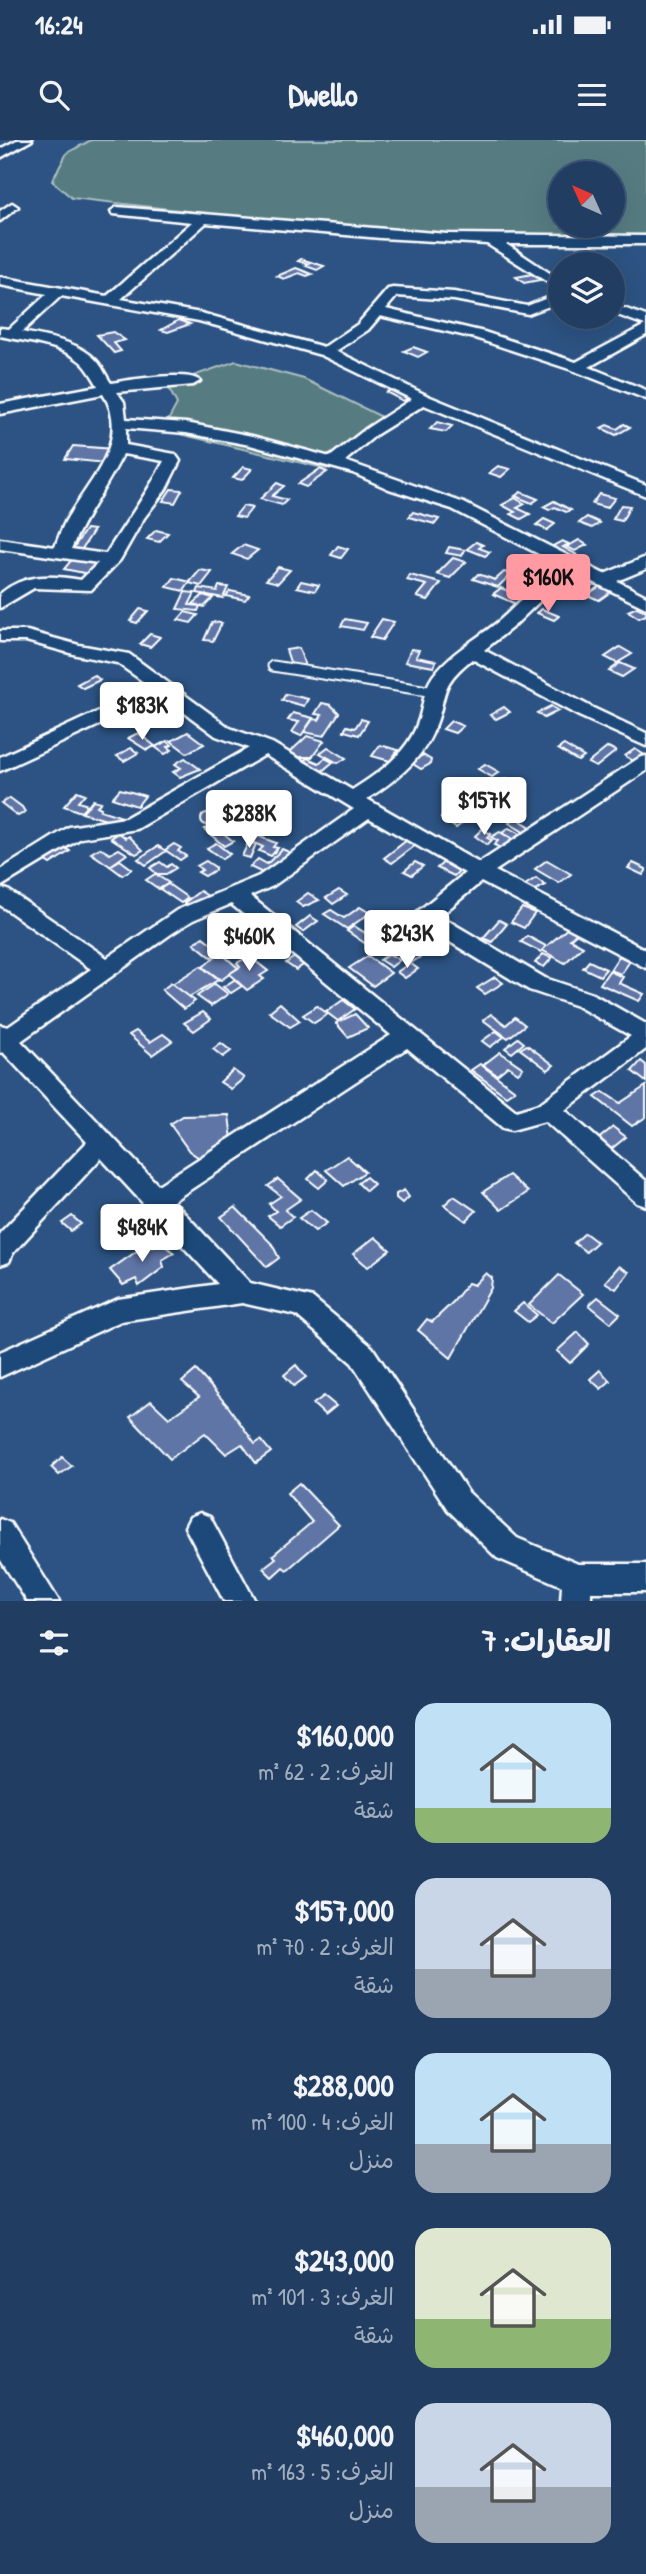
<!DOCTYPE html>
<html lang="ar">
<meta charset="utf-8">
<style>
:root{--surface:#213e62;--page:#294568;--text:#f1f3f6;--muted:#a2aebe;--line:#3e5777;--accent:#ff9aa2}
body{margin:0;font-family:"Patrick Hand","Playpen Sans Arabic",sans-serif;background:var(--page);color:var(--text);direction:rtl;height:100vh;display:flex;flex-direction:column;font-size:26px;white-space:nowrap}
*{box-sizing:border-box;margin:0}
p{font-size:23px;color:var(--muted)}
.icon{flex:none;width:38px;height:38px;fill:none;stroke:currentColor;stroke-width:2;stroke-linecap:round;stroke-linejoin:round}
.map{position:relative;height:1461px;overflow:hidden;direction:ltr}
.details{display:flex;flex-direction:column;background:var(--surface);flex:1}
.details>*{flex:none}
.needle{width:46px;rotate:315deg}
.controls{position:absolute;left:548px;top:21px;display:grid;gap:14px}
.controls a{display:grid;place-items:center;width:77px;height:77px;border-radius:50%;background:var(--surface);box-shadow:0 7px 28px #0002,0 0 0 2px var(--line);font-size:35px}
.price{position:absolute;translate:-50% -60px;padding:0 16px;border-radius:7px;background:#fff;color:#222;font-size:23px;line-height:46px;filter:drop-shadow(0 2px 4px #0008)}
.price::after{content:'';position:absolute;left:50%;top:42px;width:21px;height:16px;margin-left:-10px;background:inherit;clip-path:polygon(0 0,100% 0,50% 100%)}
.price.selected{background:var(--accent);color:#111}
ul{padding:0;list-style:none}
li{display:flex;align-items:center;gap:21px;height:175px;padding:0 35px}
li span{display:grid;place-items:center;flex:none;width:196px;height:140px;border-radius:21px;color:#555}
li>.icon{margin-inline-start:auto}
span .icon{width:84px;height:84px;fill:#fffc;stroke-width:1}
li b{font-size:30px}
h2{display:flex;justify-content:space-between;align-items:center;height:84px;padding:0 35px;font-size:30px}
.status{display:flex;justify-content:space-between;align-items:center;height:49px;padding:0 35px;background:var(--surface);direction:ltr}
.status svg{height:19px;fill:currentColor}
header{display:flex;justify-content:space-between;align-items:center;height:91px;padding:0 35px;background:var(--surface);font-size:32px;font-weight:800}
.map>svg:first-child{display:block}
</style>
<div class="status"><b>16:24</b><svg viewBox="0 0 49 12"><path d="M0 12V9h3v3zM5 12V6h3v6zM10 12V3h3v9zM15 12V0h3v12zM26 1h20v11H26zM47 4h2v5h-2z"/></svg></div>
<header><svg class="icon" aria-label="menu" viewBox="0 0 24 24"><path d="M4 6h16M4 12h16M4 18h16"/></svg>Dwello<svg class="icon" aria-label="search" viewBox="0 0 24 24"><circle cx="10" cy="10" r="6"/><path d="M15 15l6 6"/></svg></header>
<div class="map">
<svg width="646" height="1461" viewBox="0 0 646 1461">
<rect width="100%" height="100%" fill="#2c5383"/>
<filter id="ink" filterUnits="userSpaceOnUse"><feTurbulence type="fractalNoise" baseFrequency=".0143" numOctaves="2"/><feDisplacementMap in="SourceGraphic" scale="14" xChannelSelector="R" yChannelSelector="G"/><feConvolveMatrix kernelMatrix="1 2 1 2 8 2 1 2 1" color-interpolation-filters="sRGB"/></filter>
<g filter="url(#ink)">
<g fill="#577c82" stroke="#abbec0" stroke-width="2" fill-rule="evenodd">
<path d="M91,0h555v95l-64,2 -226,-7 -284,-32 -20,-17 15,-28zM560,33h52v53h-52z"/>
<polygon points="236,221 304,239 382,277 327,329 163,290 177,264 167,245"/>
</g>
<g fill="#5f75a6" stroke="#fff" stroke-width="2">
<polygon points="301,119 324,126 317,130 306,126 309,124 298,121"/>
<polygon points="296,128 312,134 307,136 299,133 284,139 277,136"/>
<polygon points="532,134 540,140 524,143 516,137"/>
<polygon points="179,180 190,184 168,192 161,190"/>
<polygon points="113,192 125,200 114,203 121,211 114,213 97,195"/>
<polygon points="413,207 427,212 418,217 404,211"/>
<polygon points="393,249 410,258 403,261 386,252"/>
<polygon points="437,282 452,286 446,292 430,289"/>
<polygon points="624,284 630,287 616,295 601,288 607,285 617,289"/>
<polygon points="73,306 114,309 106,323 65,319"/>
<polygon points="498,326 510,329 501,337 489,333"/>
<polygon points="243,327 252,329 242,340 233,338"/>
<polygon points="320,329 327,332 306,347 298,344"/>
<polygon points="277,343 284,346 272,356 287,360 282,365 260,359"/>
<polygon points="171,349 182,350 175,363 163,361"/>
<polygon points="521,352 538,359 532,363 515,356"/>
<polygon points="599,354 615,358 607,368 592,364"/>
<polygon points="515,358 525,364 517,368 530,374 521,379 511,374 515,372 502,365"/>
<polygon points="554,361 571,370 566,372 555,367 549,370 543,367"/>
<polygon points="621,365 630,366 622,381 613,379"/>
<polygon points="243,366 252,368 244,378 235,376"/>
<polygon points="413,372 439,379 435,384 409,377"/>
<polygon points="587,377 600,383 592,388 579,383"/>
<polygon points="544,379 555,384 547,390 536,385"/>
<polygon points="86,389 94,390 78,415 70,413"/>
<polygon points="156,390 168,393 159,402 147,399"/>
<polygon points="579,400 587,405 575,411 567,407"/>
<polygon points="562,401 569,404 563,407 577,415 569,419 549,408"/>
<polygon points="476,402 483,405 479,408 490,412 485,416 467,409"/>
<polygon points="243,405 258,410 247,419 232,414"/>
<polygon points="338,406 348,409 341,418 331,415"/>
<polygon points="449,407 465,410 462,416 446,413"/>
<polygon points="73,418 103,425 94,435 64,429"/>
<polygon points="453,418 466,422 450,438 437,434"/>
<polygon points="537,426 545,427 537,442 529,440"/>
<polygon points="278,427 290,430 278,443 266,440"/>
<polygon points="200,430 212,432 201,446 189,443"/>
<polygon points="504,432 511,434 498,447 473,439 478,434 495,440"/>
<polygon points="410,435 441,443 428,460 417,457 427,445 407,440"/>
<polygon points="580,436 595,443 577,457 561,450"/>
<polygon points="174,438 190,442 184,451 167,447"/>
<polygon points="301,441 319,445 315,451 297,447"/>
<polygon points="219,446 228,447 223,458 197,453 199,448 217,451"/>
<polygon points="600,446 612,451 599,460 587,455"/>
<polygon points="501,448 526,458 518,465 493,454"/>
<polygon points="230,451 249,455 245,460 226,456"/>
<polygon points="185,452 195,453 189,465 200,466 198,471 177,469"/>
<polygon points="203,455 213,458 204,467 193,464"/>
<polygon points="637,467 646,472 646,475 639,478 628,471"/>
<polygon points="140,469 148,471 137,483 130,481"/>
<polygon points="542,469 559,476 554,480 537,473"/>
<polygon points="185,472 198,475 191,483 178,480"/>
<polygon points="345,479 367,483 363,490 341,486"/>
<polygon points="382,479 394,482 382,500 370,497"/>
<polygon points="212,482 222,483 213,501 204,500"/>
<polygon points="150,494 160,497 150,507 140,504"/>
<polygon points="620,507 632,514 617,523 605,517"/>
<polygon points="299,508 305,526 292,528 286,510"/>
<polygon points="411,509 419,510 416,517 436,521 434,527 405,522"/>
<polygon points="620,523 634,529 622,537 609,531"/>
<polygon points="94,535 100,540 83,548 77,544"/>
<polygon points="286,554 308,559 304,566 282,560"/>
<polygon points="322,563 331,565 339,573 324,596 304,592 313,579 319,580 322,575 315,574"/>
<polygon points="551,566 558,571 544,578 537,573"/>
<polygon points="504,567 510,572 496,579 490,575"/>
<polygon points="293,573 313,578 301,596 292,592 299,582 288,580"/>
<polygon points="361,579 368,581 359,595 344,591 347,586 355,588"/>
<polygon points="451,581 463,586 455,593 443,589"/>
<polygon points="188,592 204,604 187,613 171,601"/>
<polygon points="138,593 155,606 147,610 128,598"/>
<polygon points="307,596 324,601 312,617 294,617 289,613"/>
<polygon points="167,601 172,605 168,607 172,610 165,614 155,607"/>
<polygon points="380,605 398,610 390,621 372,616"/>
<polygon points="564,605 584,617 578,621 558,609"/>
<polygon points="328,607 346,618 338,623 320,613"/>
<polygon points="608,607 616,611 596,627 588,623"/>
<polygon points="131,608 138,613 124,621 117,616"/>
<polygon points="635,609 646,616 639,624 625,616"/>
<polygon points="423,615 431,620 430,624 421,629 410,622"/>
<polygon points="185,618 200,629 180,637 173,632 181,628 175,624"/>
<polygon points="307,618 319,623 325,618 333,622 321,632 301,623"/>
<polygon points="485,624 499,632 492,637 478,629"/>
<polygon points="506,639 520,648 513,652 499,643"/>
<polygon points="120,649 135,653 145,656 137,666 112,658"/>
<polygon points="77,651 85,654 78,662 88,665 81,672 64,666"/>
<polygon points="10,658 22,667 25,672 18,676 1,663"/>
<polygon points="512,659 520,663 508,672 500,667"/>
<polygon points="93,660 101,662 97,666 101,668 100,670 122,677 117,683 82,673"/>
<polygon points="519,667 529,674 521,680 510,673"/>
<polygon points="450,672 465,681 456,688 441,678"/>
<circle cx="207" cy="679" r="6"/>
<polygon points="516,678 531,687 542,680 548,684 530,696 509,683"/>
<polygon points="213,685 233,701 224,706 204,689"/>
<polygon points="509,688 525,697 518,702 502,693"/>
<polygon points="482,689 491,694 487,698 492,700 487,705 475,696"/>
<polygon points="500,692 516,702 507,711 494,705 498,701 491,697"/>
<polygon points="119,693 126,698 129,696 143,710 136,714 111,698"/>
<polygon points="258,696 276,703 273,707 278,708 271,716 259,711 263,707 252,702"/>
<polygon points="407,700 416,705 392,723 384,718"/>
<polygon points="216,703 230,714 222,719 207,708"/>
<polygon points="248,703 256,704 250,718 242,716"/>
<polygon points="174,704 181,708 178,711 186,716 180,720 165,710"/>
<polygon points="158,706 166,711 146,725 138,719"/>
<polygon points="63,707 70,711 50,724 44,720"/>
<polygon points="100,708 110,714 119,709 127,714 110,726 91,713"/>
<polygon points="282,709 291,713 292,716 275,739 250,727 258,719 267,724"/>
<polygon points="120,720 132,729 122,735 110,726"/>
<polygon points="547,720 571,734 559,743 535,729"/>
<polygon points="206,721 215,727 215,730 205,736 198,732 202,730 197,726"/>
<polygon points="160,722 167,727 171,724 176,728 166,734 157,734 150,728"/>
<polygon points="415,722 423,726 412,735 404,731"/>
<polygon points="444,722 460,730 454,736 437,728"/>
<polygon points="633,723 646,729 646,731 643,735 628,728"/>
<polygon points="155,734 169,743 159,749 146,740"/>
<polygon points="536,738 545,745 530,753 522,747"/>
<polygon points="168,744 188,758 181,763 160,749"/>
<polygon points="339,750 347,755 333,764 326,758"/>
<polygon points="200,751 211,758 194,770 184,763"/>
<polygon points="308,753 319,760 303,767 296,762"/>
<polygon points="360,767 370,773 347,789 324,774 331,770 344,778"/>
<polygon points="522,768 535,773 524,788 511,782"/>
<polygon points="242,773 250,778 238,786 231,780"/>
<polygon points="310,776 318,781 303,792 296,787"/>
<polygon points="499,780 507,784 492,802 483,798"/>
<polygon points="225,783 236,793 225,800 218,799 223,794 216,788"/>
<polygon points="379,785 386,790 366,804 347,791 354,786 367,794"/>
<polygon points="569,787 578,792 570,799 583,806 565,823 542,810"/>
<polygon points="264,792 274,798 264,805 255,798"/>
<polygon points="405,794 429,811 411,823 387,806"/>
<polygon points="527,796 546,806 541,812 521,802"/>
<polygon points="203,797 221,811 211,817 194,803"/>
<polygon points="220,812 238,828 221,840 203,827"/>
<polygon points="389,814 400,820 391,827 380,820"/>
<polygon points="543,814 552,818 544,827 535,823"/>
<polygon points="249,816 268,831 260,836 264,839 247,850 229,834 240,827 237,823"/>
<polygon points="296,816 306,823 296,830 286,823"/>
<polygon points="368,816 391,833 373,846 349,828"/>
<polygon points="619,816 630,821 621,834 610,830"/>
<polygon points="589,821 606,829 600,836 583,828"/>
<polygon points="410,823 418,829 405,838 397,832"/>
<polygon points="201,826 218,840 189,857 172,844"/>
<polygon points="609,831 623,837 619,843 644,854 639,861 600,844"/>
<polygon points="495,837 503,843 485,854 477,848"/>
<polygon points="234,840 242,846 231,853 223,847"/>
<polygon points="171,843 195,861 184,869 178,864 162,850"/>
<polygon points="215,844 228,854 211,866 197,856"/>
<polygon points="343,860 355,869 338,881 326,872"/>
<polygon points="280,863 300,881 290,887 269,872"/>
<polygon points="317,866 328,874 314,883 303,875"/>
<polygon points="203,872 211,879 194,891 184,883"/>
<polygon points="355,874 368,888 348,897 336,883"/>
<polygon points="491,874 506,885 515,877 525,885 508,898 483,880"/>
<polygon points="136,891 150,902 163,894 172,901 152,915 129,895"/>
<polygon points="496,891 504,897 490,907 482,901"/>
<polygon points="518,898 524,903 512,913 505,908"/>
<polygon points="221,903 231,911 223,917 213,909"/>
<polygon points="527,905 554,925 548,930 520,909"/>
<polygon points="500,912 523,928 518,933 508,926 497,935 483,925"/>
<polygon points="641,921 646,925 646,942 632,931"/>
<polygon points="480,924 515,950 506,956 471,930"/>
<polygon points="233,930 244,938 231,949 220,942"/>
<polygon points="646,946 646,977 632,986 595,957 603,952 620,963"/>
<polygon points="229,975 233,1008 204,1021 189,1011 170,984 183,976"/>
<polygon points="613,987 626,997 604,1015 591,1005"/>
<polygon points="347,1016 365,1032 344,1046 326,1030"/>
<polygon points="317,1030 328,1040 319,1048 308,1039"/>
<polygon points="509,1035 528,1052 501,1070 483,1052"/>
<polygon points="366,1037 374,1044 366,1051 358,1043"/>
<polygon points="278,1039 301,1059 285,1070 293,1077 280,1086 268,1076 276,1071 269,1064 281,1056 268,1046"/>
<polygon points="404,1050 409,1057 402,1063 396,1058 396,1054"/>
<polygon points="454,1056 476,1071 466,1081 444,1065"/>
<polygon points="235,1067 272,1104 279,1118 267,1127 221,1077"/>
<polygon points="311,1070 327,1083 315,1091 299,1078"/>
<polygon points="72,1076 81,1084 71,1091 62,1083"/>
<polygon points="585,1093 597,1102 586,1112 574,1103"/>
<polygon points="375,1097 390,1110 368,1127 353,1114"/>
<polygon points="160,1102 174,1113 162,1120 164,1127 139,1146 136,1139 123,1145 110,1130 147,1104 152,1107"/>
<polygon points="619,1126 629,1132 616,1149 605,1142"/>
<polygon points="486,1133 492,1138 491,1148 451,1218 418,1190 427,1179 432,1182 453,1162 468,1143 474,1145"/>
<polygon points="559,1135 583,1154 552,1183 529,1165"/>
<polygon points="598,1157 620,1174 611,1183 589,1165"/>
<polygon points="523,1163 537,1175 528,1182 514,1171"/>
<polygon points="578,1192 589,1204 570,1223 557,1211"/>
<polygon points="296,1225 306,1237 294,1246 284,1235"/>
<polygon points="196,1230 228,1266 255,1304 261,1300 271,1312 256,1323 242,1304 226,1314 205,1293 170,1319 130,1277 151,1261 169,1278 199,1257 182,1242"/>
<polygon points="600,1230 610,1241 601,1249 590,1239"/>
<polygon points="324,1256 336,1266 325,1275 313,1264"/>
<polygon points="62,1317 72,1326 59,1335 51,1327"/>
<polygon points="299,1343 339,1385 287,1430 283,1427 272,1437 263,1428 276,1418 273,1415 312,1382 287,1353"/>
</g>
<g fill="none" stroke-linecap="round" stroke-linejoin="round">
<g stroke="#fff" stroke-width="13">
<polyline id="lane" points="273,526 434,552"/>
</g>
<g stroke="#fff" stroke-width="5">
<g id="street">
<polygon points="17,0 32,0 0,18 0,9"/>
<polygon points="12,63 18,67 0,81 0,71"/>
<path d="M117,67l330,27 199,2v8h-140l54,36v10l-73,-46 -106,-6 -175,-15 -85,76 80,14 123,34 34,-23 30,-35 5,-1 61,4 73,14 33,-13v9l-32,12 -74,-14 -57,-4 -11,13 98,23 92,30 69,-37 -33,-12v-9l34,12v19l-57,32 57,23v9l-74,-29 -97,-32 -95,-22 -12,14 -32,21 92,45 218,89v11l-222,-91 -47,29 -32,27 119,42 140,71 42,-17v12l-29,12 29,15v12l-75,-37 -57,55 -30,24 109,58 53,25v13l-67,-30 -107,-57c-38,30 -22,38 -40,75 -13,29 -39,48 -65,65l112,64 160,-105 7,-2v15l-151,100 151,79v18l-165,-86 -41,34 105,62 48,16 53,30v25l-81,61 81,71v25l-9,-3 -92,-82 -33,9 -9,-2 -96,-80 -234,153 77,82 63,15 59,49 96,145 49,46 61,26h68v28h-55v9h-30l1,-15 -65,-28 -49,-48 -96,-147 -56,-48 -54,-12 -121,18 -121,56v-25l118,-53 100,-15 -117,-126 -88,95 -4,9 -9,3v-32l87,-91 -84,-90 -3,1v-28l8,2 83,-58 -91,-64v-17l8,2 99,68 70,-48 82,-34 95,-67 -89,-54 -128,74 -56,9 -81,49v-17l69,-43 56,-9 124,-70 -33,-12 -54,-40 -162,75v-14l151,-70 -34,-24 -40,-8 -51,-14h-26v-10h27l52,14 50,9 101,74 42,15 80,47c27,-17 56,-37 66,-68 6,-16 5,-32 15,-46 18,-24 44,-37 66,-55 21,-18 38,-39 59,-57l-106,-55 -63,-20 -36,-16 -103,-28 -64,-12 -60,-5v17l49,9 5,7 -14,28 -22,29 -24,42 -29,30 -57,-2 -34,20v-14c24,-21 52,-19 81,-14l17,-17 -98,-14v-10l55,8c3,-8 6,-17 10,-25 21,-38 68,-81 38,-128l-103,20v-10l98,-18c-4,-7 -8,-14 -13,-20 -18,-21 -59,-24 -85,-30v-8l9,1 38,-35 -47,-9v-8l107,19 85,-74 -79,-8 -2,-3zM61,156l138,25 122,34 91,44 -45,29 -37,29 -78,-21 -66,-13 -60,-4 -2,-17 -7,-10 76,-7 7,-4c-12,-11 -71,-1 -89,2 -5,-7 -9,-17 -15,-23 -18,-19 -50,-23 -74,-28zM123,314l41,7c-17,33 -39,62 -58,93l-35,-5c14,-34 36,-62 52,-95zM369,678l96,55 -48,39 -3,5 3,5 112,68 48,16 54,30 -92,68 -23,7 -266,-215 23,-10zM231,764l160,131 -233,150 -137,-144 150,-107 22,-14z"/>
<polygon points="200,1373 210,1377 255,1461 224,1461 185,1387 190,1377"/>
<polygon points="0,1379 10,1383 59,1461 27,1461 0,1419"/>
</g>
</g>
<use href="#lane" stroke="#1f4a7a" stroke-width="9"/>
<use href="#street" fill="#1f4a7a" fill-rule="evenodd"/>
</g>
</g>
</svg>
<div class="controls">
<a><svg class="needle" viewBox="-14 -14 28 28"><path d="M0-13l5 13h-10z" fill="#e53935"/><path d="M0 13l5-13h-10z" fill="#a2aebe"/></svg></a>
<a><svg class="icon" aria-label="layers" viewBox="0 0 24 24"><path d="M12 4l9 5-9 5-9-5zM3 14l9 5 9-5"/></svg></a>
</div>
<b class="price selected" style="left:548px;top:474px">$160K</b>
<b class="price" style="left:142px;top:602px">$183K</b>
<b class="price" style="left:484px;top:697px">$157K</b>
<b class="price" style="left:249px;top:710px">$288K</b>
<b class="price" style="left:407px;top:830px">$243K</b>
<b class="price" style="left:249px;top:833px">$460K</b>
<b class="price" style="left:142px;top:1124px">$484K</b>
</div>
<section class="details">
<h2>العقارات: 7<svg class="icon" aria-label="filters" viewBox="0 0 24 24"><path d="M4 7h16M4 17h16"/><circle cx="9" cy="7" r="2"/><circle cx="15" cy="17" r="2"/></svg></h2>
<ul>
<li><span style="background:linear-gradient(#bfe0f5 75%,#8fb573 0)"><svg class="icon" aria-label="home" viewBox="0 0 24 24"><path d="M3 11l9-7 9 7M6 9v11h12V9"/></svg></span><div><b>$160,000</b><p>الغرف: 2 · 62 m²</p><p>شقة</p></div></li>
<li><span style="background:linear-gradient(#c9d6e8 65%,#9aa5b1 0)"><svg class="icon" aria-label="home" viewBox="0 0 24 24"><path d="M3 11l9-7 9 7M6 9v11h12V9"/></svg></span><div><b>$157,000</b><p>الغرف: 2 · 70 m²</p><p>شقة</p></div></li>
<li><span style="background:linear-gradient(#bfe0f5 65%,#9aa5b1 0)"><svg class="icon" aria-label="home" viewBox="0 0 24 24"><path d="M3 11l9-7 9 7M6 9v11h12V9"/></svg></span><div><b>$288,000</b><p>الغرف: 4 · 100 m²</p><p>منزل</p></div></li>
<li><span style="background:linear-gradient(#dfe7d0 65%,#8fb573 0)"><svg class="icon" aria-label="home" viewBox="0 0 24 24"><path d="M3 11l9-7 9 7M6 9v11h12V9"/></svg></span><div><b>$243,000</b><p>الغرف: 3 · 101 m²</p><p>شقة</p></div></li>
<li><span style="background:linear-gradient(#c9d6e8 60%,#9aa5b1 0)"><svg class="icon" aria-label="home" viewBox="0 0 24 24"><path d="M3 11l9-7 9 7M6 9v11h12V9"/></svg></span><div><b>$460,000</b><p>الغرف: 5 · 163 m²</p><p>منزل</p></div></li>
</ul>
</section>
